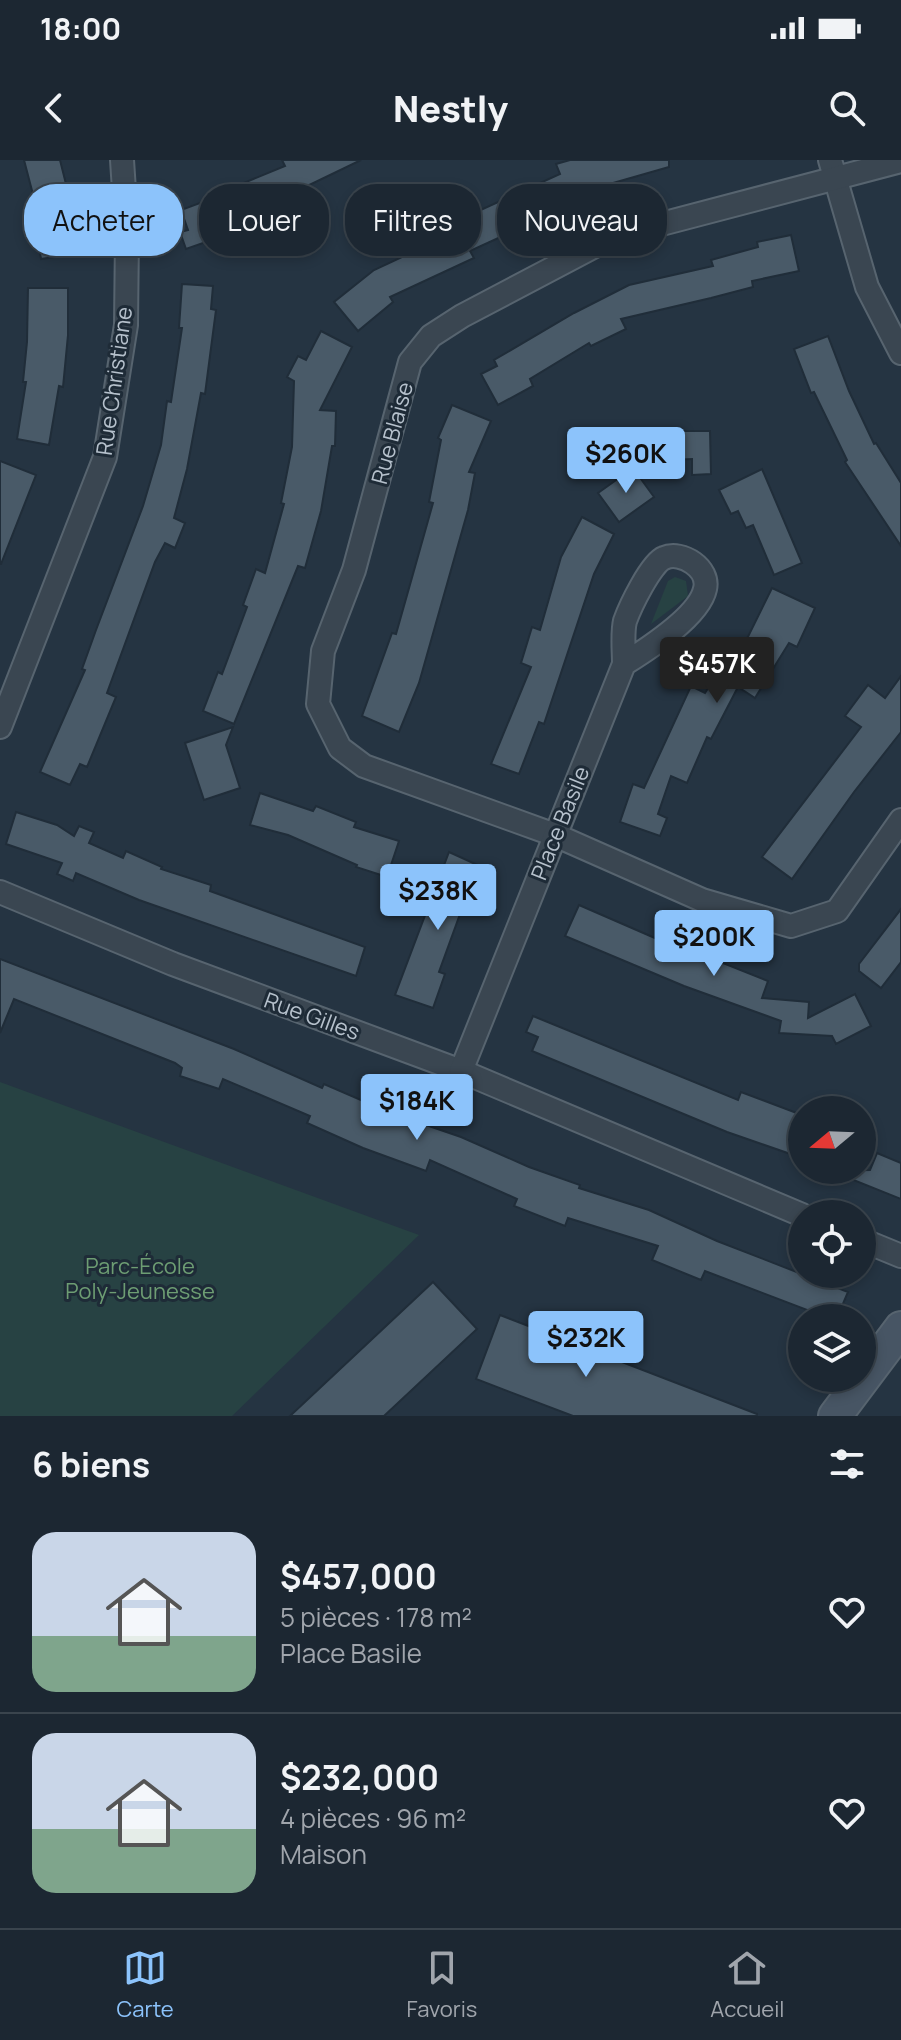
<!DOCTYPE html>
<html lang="fr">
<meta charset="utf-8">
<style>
:root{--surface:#1c2732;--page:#252f3a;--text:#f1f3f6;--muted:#a0a5ac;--line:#3a444d;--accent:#8cc3fb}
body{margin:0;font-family:Manrope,sans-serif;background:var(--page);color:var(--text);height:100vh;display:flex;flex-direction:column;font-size:30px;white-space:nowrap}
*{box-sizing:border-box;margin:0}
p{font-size:26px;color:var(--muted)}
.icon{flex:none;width:44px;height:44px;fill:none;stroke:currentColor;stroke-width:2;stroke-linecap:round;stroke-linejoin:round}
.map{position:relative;height:1256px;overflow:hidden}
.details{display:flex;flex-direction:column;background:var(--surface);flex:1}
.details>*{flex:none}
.hud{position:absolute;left:24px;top:24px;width:854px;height:72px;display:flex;gap:16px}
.needle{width:52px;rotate:251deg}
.fabs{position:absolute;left:788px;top:936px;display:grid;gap:16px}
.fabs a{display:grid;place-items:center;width:88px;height:88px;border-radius:50%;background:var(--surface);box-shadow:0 4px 12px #0003,0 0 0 2px var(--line);font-size:40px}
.price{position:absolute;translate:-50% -68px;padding:0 18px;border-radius:8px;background:var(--accent);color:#111;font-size:26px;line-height:52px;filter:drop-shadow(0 2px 4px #0008)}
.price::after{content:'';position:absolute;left:50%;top:48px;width:24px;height:18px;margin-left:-12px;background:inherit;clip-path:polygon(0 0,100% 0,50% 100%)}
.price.current{background:#222;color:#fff}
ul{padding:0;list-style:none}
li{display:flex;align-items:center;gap:24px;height:200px;padding:0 32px}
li+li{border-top:2px solid var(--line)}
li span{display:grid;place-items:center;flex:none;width:224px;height:160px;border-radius:24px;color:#555}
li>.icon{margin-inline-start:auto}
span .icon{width:96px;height:96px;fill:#fffc;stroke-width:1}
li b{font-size:34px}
h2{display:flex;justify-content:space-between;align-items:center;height:96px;padding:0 32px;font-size:34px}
.tag{padding:0 28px;border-radius:32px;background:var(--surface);box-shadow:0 4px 12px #0003,0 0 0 2px var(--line);font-size:28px;line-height:72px}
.tag.current{background:var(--accent);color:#111}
.status{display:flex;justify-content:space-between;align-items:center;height:56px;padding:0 40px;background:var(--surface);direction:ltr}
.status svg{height:22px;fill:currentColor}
header{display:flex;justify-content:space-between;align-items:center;height:104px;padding:0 32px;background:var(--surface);font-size:36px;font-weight:800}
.tabs{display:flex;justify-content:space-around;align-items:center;height:112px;border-top:2px solid var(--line);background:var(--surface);font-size:22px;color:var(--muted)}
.tabs a{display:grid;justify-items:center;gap:4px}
.tabs .current{color:var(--accent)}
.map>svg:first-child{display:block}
</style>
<div class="status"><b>18:00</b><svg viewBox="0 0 49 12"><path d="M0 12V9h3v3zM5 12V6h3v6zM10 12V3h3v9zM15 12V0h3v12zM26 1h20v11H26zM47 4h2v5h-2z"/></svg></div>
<header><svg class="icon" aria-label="back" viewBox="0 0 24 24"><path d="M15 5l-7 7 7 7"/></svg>Nestly<svg class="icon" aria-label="search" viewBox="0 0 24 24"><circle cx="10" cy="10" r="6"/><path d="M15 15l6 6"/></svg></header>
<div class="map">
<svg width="901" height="1256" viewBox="0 0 901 1256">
<rect width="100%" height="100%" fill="#253442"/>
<g fill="#274243">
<polygon points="675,417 686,421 688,436 651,464 668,421"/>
<polygon points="0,922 419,1075 232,1256 0,1256"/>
</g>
<g fill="#495a68" stroke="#202d39" stroke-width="2">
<polygon points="24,0 60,0 70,40 64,41 73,94 41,99 36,70 42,69"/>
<polygon points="282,0 361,0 303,28 306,34 226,66 229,74 186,89 180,72 188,70 181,50 235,30 234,27 285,6"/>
<polygon points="570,0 669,0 669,7 554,40 559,50 470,91 474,98 390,137 393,142 358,171 334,142 374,110 445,77 441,68 560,14 556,4"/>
<polygon points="791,75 799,111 752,121 753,127 711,138 621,159 626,169 591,186 589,183 530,219 533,226 498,245 481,214 497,206 494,200 574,153 629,125 713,106 711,100 758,87 757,82"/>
<polygon points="182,124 213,126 211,149 216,150 205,234 201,233 187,309 174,358 185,363 175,388 165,383 155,402 107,533 116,537 87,607 80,604 70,625 40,612 85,510 82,509 96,470 143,346 161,285 167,241 171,242 182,168 179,168"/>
<polygon points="28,128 68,128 68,175 63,227 59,226 49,285 17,279 26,222 23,222 27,182"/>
<polygon points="321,171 352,187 320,250 336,251 335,286 332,286 321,351 305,408 298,406 234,564 203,551 218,512 222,514 247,447 243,445 256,409 265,413 284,344 281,343 292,287 294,221 287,217 298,196 306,200"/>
<polygon points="828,176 849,231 874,284 876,283 901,323 901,386 845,302 847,300 814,232 811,233 794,189"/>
<polygon points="452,245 491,261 469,312 475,313 468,350 419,523 399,572 362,556 392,473 396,474 413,414 433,343 429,342 441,280 438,278"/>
<polygon points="669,271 710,271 711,314 692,315 692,299 670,300"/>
<polygon points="0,301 36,315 1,404 0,404"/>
<polygon points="633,308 654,337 619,362 598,333"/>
<polygon points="762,309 802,403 774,415 753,365 746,368 738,351 731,354 719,330"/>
<polygon points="582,357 614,374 594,414 544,564 539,562 519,614 491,604 531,507 521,503 532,467 540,470 561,397"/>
<polygon points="772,428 815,448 797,487 789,483 755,538 738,527 711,579 707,577 687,623 671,616 658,654 667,658 660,676 620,662 633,624 644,628 691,526 705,533 731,492 738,497"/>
<polygon points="901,516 901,572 854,632 792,719 762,697 861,567 845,556 868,525 885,538"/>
<polygon points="233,567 226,585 240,628 204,640 185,583"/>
<polygon points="260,633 313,651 316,646 356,662 354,667 399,681 387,717 356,707 357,705 288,675 250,665"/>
<polygon points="16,652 57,665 74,676 79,666 94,672 89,683 123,698 126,691 162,707 161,709 211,725 210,731 365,787 356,816 139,740 76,713 73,721 57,714 62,703 6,684"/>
<polygon points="449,692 482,707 465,747 463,746 439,812 445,814 433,848 395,835"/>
<polygon points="579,745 717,805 718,801 768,821 762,838 809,842 808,858 855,834 871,866 836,884 832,876 779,873 781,861 684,826 565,776"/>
<polygon points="901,749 901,802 881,828 859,811 859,804"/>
<polygon points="0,799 234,889 322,928 324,924 391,953 461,977 529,1007 580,1025 579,1028 649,1050 717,1081 848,1132 837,1158 828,1158 705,1111 701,1120 652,1100 658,1086 568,1058 565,1066 514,1046 517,1039 430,1000 426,1011 363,988 307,963 310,956 223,919 219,929 180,916 182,908 175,903 14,839 0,873"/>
<polygon points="533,856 738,940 741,932 802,955 802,998 727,972 532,891 538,877 526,872"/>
<polygon points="877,993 901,1003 901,1039 831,1011 870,1010"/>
<polygon points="433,1122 477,1169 384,1256 290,1256"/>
<polygon points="500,1155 757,1254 757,1256 573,1256 476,1219"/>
</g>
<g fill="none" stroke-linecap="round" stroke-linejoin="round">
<g stroke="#57646f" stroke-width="26">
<g id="street">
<polyline points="830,0 867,127 901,193"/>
<polyline points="901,1 612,77 462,156 431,176 410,202 354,410 323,491 318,544 340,588 364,606 555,675 702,740 791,766 837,751 901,660"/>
<polyline points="0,567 105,297 126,165 127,76 122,0"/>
<polyline points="0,732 173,804 461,911 802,1055"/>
<path d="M461,911l163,-407c0,-13 -2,-31 1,-43 5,-14 26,-58 39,-63 18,-8 46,11 41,31 -6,28 -59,61 -81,75"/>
<polyline points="862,1080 901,1096"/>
</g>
</g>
<g stroke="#57646f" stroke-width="36">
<polyline id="secondary" points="835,1256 901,1168"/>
</g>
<use href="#street" stroke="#3a4651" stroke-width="22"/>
<use href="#secondary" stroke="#475564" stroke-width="32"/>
</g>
<g text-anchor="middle" stroke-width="6" stroke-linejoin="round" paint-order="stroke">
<g font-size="22" fill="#b6c1cc" stroke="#1e2b37">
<text transform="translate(114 221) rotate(-82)" y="8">Rue Christiane</text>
<text transform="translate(392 273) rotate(-75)" y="8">Rue Blaise</text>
<text transform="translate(560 663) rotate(-68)" y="8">Place Basile</text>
<text transform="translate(312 856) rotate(20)" y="8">Rue Gilles</text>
</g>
<g font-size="22" fill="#6d9d73" stroke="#1e2b37">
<text x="140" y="1114">Parc-École<tspan x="140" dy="25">Poly-Jeunesse</tspan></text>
</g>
</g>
</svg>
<div class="fabs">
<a><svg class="needle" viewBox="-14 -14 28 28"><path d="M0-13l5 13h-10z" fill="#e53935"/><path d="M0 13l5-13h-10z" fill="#a0a5ac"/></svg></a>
<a><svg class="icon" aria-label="locate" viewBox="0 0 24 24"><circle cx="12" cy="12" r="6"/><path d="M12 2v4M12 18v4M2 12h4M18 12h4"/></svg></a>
<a><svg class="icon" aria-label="layers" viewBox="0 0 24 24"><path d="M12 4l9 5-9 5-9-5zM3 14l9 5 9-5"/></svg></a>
</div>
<b class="price" style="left:626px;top:335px">$260K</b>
<b class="price current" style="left:717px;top:545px">$457K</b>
<b class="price" style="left:438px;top:772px">$238K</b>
<b class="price" style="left:714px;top:818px">$200K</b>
<b class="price" style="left:417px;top:982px">$184K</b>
<b class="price" style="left:586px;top:1219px">$232K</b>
<div class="hud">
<a class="tag current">Acheter</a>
<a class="tag">Louer</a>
<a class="tag">Filtres</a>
<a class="tag">Nouveau</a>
</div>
</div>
<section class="details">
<h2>6 biens<svg class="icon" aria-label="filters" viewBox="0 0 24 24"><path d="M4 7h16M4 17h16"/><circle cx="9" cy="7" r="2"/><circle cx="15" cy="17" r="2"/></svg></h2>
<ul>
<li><span style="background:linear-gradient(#c9d6e8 65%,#7fa58c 0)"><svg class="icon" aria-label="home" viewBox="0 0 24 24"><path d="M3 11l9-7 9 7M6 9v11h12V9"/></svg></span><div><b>$457,000</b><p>5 pièces · 178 m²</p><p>Place Basile</p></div><svg class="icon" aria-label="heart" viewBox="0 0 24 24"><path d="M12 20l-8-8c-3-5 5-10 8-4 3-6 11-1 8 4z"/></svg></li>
<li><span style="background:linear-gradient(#c9d6e8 60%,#7fa58c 0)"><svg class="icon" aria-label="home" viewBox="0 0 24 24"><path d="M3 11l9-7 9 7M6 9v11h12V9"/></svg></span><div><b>$232,000</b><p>4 pièces · 96 m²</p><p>Maison</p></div><svg class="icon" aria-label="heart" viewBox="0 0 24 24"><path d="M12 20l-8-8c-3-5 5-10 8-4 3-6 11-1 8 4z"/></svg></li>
</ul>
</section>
<nav class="tabs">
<a class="current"><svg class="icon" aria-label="map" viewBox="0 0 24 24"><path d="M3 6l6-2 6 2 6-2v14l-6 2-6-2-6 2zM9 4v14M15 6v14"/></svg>Carte</a>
<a><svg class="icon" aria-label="saved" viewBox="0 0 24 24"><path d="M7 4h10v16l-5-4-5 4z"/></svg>Favoris</a>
<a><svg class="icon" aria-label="home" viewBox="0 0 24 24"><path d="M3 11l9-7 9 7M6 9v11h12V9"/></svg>Accueil</a>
</nav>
